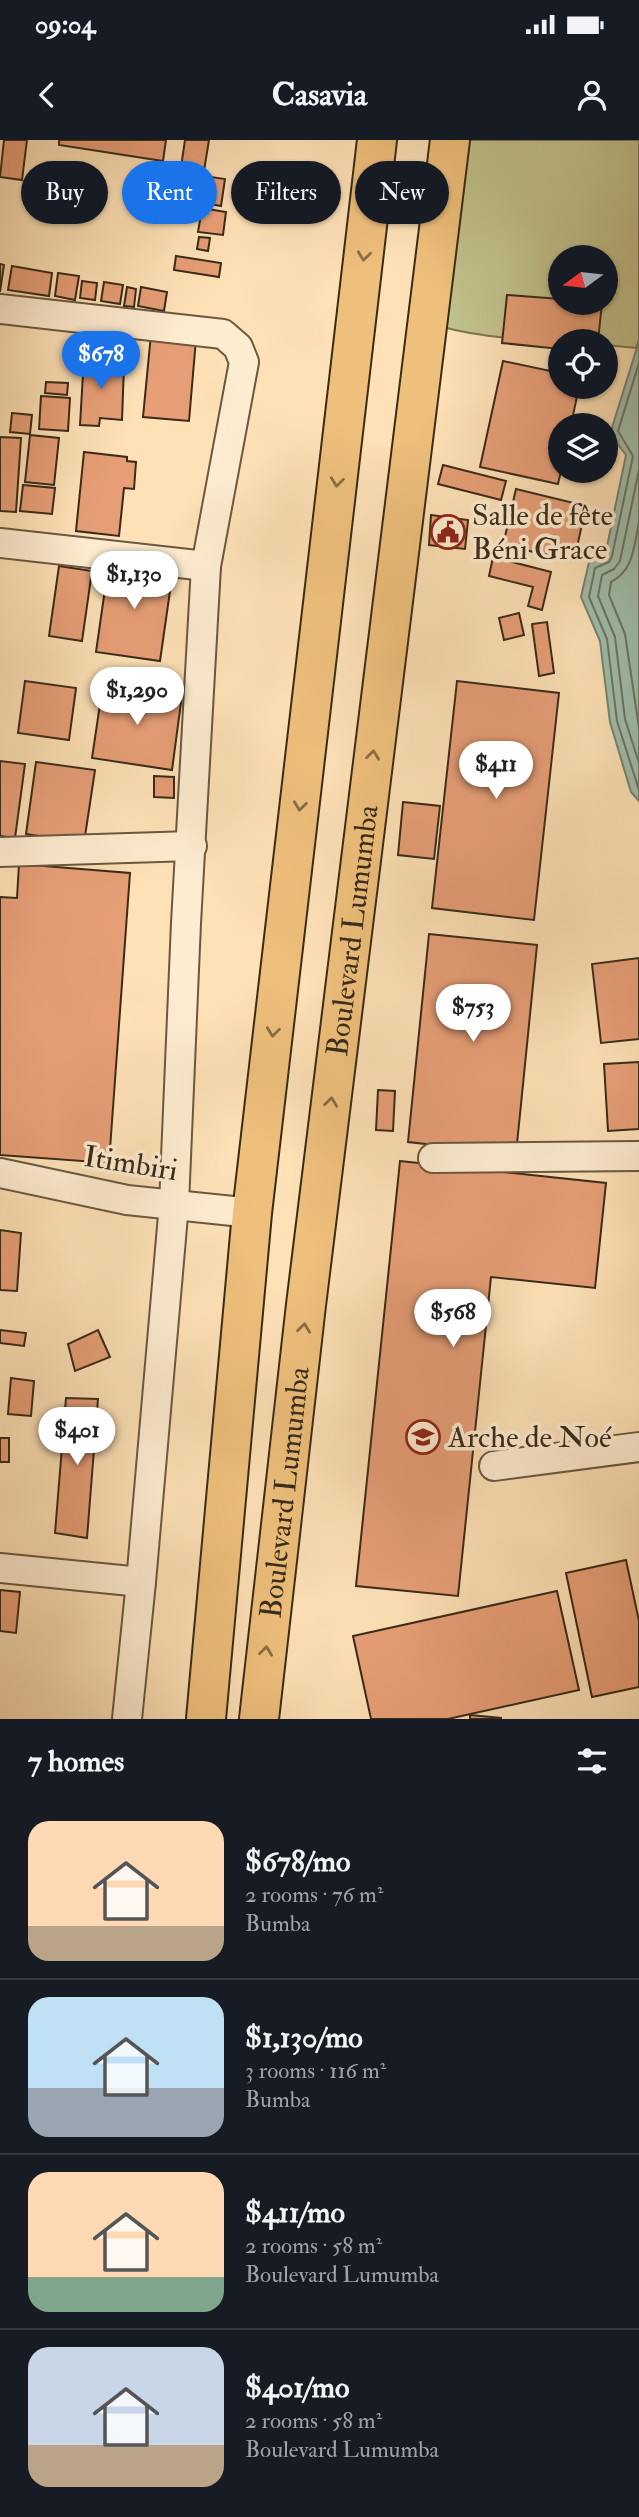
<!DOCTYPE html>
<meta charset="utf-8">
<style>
:root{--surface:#171b24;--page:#20242c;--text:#f1f3f6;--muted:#9ea1a6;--line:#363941;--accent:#1a73e8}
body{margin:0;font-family:"IM FELL Double Pica",serif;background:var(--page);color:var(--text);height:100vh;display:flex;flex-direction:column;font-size:26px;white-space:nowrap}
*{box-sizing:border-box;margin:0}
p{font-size:23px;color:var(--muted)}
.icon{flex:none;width:38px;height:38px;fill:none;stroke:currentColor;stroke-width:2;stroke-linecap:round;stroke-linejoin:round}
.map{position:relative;height:1579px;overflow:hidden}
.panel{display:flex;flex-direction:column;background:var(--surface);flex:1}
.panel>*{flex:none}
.top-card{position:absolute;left:21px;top:21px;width:598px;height:63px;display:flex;gap:14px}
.needle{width:46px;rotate:255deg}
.buttons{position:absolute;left:548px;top:105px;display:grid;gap:14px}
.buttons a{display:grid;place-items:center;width:70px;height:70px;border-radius:50%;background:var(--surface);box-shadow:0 2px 5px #0004;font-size:35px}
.price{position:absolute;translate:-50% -60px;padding:0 16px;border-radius:24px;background:#fff;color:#222;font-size:23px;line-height:46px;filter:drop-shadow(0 2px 4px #0008)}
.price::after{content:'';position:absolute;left:50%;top:42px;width:21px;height:16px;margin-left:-10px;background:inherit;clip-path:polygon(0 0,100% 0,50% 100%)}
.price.active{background:var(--accent);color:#fff}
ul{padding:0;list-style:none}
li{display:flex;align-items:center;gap:21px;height:175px;padding:0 28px}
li+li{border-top:2px solid var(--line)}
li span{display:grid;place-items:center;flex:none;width:196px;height:140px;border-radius:21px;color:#555}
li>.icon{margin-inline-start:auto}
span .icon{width:84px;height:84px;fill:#fffc;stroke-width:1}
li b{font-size:30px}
h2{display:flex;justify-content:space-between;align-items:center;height:84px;padding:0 28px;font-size:30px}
.tag{padding:0 24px;border-radius:32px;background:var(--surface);box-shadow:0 2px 5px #0004;font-size:24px;line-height:63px}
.tag.active{background:var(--accent);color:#fff}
.status{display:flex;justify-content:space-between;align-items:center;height:49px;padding:0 35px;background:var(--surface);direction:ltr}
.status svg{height:19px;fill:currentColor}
header{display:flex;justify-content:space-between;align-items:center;height:91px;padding:0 28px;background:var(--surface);font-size:32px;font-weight:700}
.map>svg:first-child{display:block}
</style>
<div class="status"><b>09:04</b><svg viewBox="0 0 49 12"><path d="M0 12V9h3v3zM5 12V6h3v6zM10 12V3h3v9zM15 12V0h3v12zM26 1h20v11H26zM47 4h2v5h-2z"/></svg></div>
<header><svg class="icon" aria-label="back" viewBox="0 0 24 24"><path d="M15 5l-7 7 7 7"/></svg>Casavia<svg class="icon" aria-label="person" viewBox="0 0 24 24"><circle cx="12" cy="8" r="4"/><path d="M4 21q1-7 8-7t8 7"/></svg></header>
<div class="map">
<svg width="639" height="1579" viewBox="0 0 639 1579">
<rect width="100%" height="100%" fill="#fee1b7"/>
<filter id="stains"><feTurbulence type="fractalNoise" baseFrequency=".00286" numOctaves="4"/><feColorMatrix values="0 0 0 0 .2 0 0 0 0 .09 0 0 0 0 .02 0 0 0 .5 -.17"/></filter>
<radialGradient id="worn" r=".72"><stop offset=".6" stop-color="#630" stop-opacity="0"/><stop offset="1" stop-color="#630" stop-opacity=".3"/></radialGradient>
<path fill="#c2c28d" stroke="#7d7653" stroke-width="2" fill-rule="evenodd" d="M455,0h184v200l-3,8 -30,-3v-4c-55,0 -114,0 -167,-15zM560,117h46v46h-46z"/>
<polygon fill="#a0bead" stroke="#768372" stroke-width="2" points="639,201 639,661 631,652 610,582 600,501 581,457 589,422 605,416 626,315 610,294"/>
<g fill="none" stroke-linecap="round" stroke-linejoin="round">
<g stroke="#6c7463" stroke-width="2">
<polyline points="639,223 618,291 633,316 612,416 609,422 595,428 589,457 607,499 617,581 639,650"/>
<polyline points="639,330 620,421 614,429 602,435 598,456 615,497 625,579 639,623"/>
<path d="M639,382c-5,24 -5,48 -28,60l-2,13 16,39 14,94"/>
</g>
</g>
<g fill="#e79e77" stroke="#382b19" stroke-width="2">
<polygon points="4,0 27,0 22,40 0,37"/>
<polygon points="59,0 166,0 163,21 59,5"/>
<polygon points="185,0 209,0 204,31 181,27"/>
<polygon points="162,28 178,30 174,53 158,51"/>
<polygon points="204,36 225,39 221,66 200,62"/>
<polygon points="202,68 226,72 223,95 198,92"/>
<polygon points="199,97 210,98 208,111 197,109"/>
<polygon points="176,116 221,123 219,137 174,130"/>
<polygon points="0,124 4,125 0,152"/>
<polygon points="12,126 52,133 49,156 8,150"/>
<polygon points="58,133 79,136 75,160 55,156"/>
<polygon points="82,141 97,143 95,160 80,158"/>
<polygon points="104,142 123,145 120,164 101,161"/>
<polygon points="127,147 136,149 134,167 124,166"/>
<polygon points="141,147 167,152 164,171 138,166"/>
<polygon points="507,155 560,159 560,163 602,163 598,201 560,201 560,209 502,203"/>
<polygon points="151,194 196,199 189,281 143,277"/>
<polygon points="84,217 110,218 109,224 124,225 122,280 100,278 99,286 80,285"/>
<polygon points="503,221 560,233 560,247 579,247 571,285 560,285 561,331 558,344 480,327"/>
<polygon points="46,242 68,243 67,255 45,253"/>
<polygon points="41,256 70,258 68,291 39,289"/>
<polygon points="12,273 32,275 30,294 10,292"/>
<polygon points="30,295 59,298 54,345 25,342"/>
<polygon points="0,297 21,298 16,372 0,371"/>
<polygon points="84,312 127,317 127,321 136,322 134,349 124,348 119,396 76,391"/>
<polygon points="443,325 506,341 501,360 438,344"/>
<polygon points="23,345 55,348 52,374 20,371"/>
<polygon points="516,349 586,366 574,421 503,405"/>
<polygon points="431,375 468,380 465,409 429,405"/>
<polygon points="493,417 551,432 542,470 528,466 533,447 489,436"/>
<polygon points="109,421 173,430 160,521 96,512"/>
<polygon points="59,426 92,431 82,501 49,496"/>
<polygon points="519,473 524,495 504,500 499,478"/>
<polygon points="547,482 554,533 539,536 532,484"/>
<polygon points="25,541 76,548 69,600 18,593"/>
<polygon points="457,541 559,553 534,780 432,768"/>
<polygon points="103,544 182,555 172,630 92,618"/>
<polygon points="0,621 25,624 15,698 0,696"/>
<polygon points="36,622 95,630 84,703 26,694"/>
<polygon points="154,636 174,637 174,658 154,657"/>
<polygon points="403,662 440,666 434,719 398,715"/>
<polygon points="19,724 130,733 109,1023 0,1015 0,757 17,758"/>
<polygon points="429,794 537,805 516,1014 408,1002"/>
<polygon points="639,818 639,899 601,903 592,824"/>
<polygon points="639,922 639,989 608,991 604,924"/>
<polygon points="378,950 395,951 393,991 376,990"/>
<polygon points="400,1021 606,1043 595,1148 491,1137 458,1456 356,1446"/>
<polygon points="0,1090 21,1093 17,1151 0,1150"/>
<polygon points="0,1190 26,1193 24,1206 0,1203"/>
<polygon points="98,1190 110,1217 75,1231 68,1204"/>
<polygon points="11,1238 34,1241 31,1276 8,1274"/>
<polygon points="66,1258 98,1259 87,1398 55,1393"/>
<rect x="0" y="1298" width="9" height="24"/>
<polygon points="626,1420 639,1481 639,1547 592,1557 566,1433"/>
<polygon points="0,1450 20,1452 16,1493 0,1491"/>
<polygon points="557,1451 579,1550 448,1579 371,1579 353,1496"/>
<polygon points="470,1575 501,1578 501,1579 470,1579"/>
</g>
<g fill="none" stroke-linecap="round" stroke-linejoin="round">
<g stroke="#6a5840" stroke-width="32">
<g id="minor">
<polyline points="0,169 223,194 238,207 244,222 206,426 186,783 174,1064 141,1442 127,1579"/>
<polyline points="0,403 206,426"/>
<polyline points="0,712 192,706"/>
<polyline points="433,1018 639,1016"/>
<polyline points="0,1033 127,1060 252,1073"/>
<polyline points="494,1326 639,1307"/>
<polyline points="0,1428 141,1442"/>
</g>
</g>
<g stroke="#382b19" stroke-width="42">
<g id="highway">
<polyline points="206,1579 252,1073 377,0"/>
<path id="s1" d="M259,1579l47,-414 144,-1165"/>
</g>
</g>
<use href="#minor" stroke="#feecd0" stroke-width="28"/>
<use href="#highway" stroke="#efc07c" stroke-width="38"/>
</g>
<defs><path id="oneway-chevron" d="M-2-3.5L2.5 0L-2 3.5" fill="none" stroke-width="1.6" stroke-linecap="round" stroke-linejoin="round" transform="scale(1.75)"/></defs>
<g stroke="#8a6e46">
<use href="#oneway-chevron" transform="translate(364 116) rotate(97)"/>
<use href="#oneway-chevron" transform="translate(337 342) rotate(97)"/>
<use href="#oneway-chevron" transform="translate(373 615) rotate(-83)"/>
<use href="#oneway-chevron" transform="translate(300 666) rotate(97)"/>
<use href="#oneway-chevron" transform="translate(273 892) rotate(97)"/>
<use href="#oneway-chevron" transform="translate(331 962) rotate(-83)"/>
<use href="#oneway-chevron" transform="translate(304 1188) rotate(-83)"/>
<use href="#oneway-chevron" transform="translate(266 1511) rotate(-83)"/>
</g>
<defs>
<g id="civic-ring" transform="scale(1.75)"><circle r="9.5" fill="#feecd0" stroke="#8f2418" stroke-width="1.5"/><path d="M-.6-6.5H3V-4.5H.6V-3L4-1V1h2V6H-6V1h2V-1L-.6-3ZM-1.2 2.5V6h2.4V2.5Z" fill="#8f2418"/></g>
<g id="school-ring" transform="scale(1.75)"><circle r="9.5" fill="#feecd0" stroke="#8f2418" stroke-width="1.5"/><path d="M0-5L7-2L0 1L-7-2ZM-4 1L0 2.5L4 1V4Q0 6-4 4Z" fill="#8f2418"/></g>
</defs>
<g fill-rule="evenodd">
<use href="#civic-ring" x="448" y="392"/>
<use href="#school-ring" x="423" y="1297"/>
</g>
<g text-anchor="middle" stroke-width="7" stroke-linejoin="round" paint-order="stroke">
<g font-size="30" fill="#382b19" stroke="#feecd0" text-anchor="start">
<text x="472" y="385">Salle de fête<tspan x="472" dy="34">Béni Grace</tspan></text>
<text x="448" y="1307">Arche de Noé</text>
</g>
<g font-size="30" fill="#382b19" stroke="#feecd0">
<text dy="10" stroke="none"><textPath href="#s1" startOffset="794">Boulevard Lumumba</textPath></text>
<text transform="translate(131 1023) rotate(9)" y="10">Itimbiri</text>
<text dy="10" stroke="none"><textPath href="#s1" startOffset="228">Boulevard Lumumba</textPath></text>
</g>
</g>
<rect width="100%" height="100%" filter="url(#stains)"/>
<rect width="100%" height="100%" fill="url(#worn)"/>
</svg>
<div class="buttons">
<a><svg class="needle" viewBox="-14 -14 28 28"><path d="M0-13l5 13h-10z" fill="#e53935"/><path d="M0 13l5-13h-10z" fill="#9ea1a6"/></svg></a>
<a><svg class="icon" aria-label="locate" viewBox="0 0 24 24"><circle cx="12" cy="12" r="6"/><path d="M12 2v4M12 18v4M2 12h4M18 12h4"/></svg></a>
<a><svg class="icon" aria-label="layers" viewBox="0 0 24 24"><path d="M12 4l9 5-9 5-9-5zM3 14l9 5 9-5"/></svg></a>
</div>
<b class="price active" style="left:101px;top:251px">$678</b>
<b class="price" style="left:134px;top:471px">$1,130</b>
<b class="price" style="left:137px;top:587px">$1,290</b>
<b class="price" style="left:496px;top:661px">$411</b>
<b class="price" style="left:473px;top:904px">$753</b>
<b class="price" style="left:453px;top:1209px">$568</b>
<b class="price" style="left:77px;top:1327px">$401</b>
<div class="top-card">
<a class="tag">Buy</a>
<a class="tag active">Rent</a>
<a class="tag">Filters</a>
<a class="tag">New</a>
</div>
</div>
<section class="panel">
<h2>7 homes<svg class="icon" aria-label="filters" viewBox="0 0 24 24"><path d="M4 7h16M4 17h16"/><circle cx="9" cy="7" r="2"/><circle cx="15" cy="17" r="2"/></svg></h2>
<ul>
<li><span style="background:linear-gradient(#ffd9b3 75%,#b9a48a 0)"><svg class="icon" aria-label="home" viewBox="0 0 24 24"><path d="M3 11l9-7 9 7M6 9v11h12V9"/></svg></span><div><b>$678/mo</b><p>2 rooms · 76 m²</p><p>Bumba</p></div></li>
<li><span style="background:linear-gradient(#bfe0f5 65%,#9aa5b1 0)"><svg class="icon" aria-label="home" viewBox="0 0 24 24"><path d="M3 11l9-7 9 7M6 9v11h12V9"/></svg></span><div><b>$1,130/mo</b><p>3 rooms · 116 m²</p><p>Bumba</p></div></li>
<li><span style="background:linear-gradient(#ffd9b3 75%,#7fa58c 0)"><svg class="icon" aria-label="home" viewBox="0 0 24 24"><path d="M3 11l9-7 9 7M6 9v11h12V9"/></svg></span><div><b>$411/mo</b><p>2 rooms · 58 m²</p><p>Boulevard Lumumba</p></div></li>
<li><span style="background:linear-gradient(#c9d6e8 70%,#b9a48a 0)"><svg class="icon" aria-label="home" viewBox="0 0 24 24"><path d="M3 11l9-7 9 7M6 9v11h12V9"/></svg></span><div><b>$401/mo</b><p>2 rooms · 58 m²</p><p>Boulevard Lumumba</p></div></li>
</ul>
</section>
